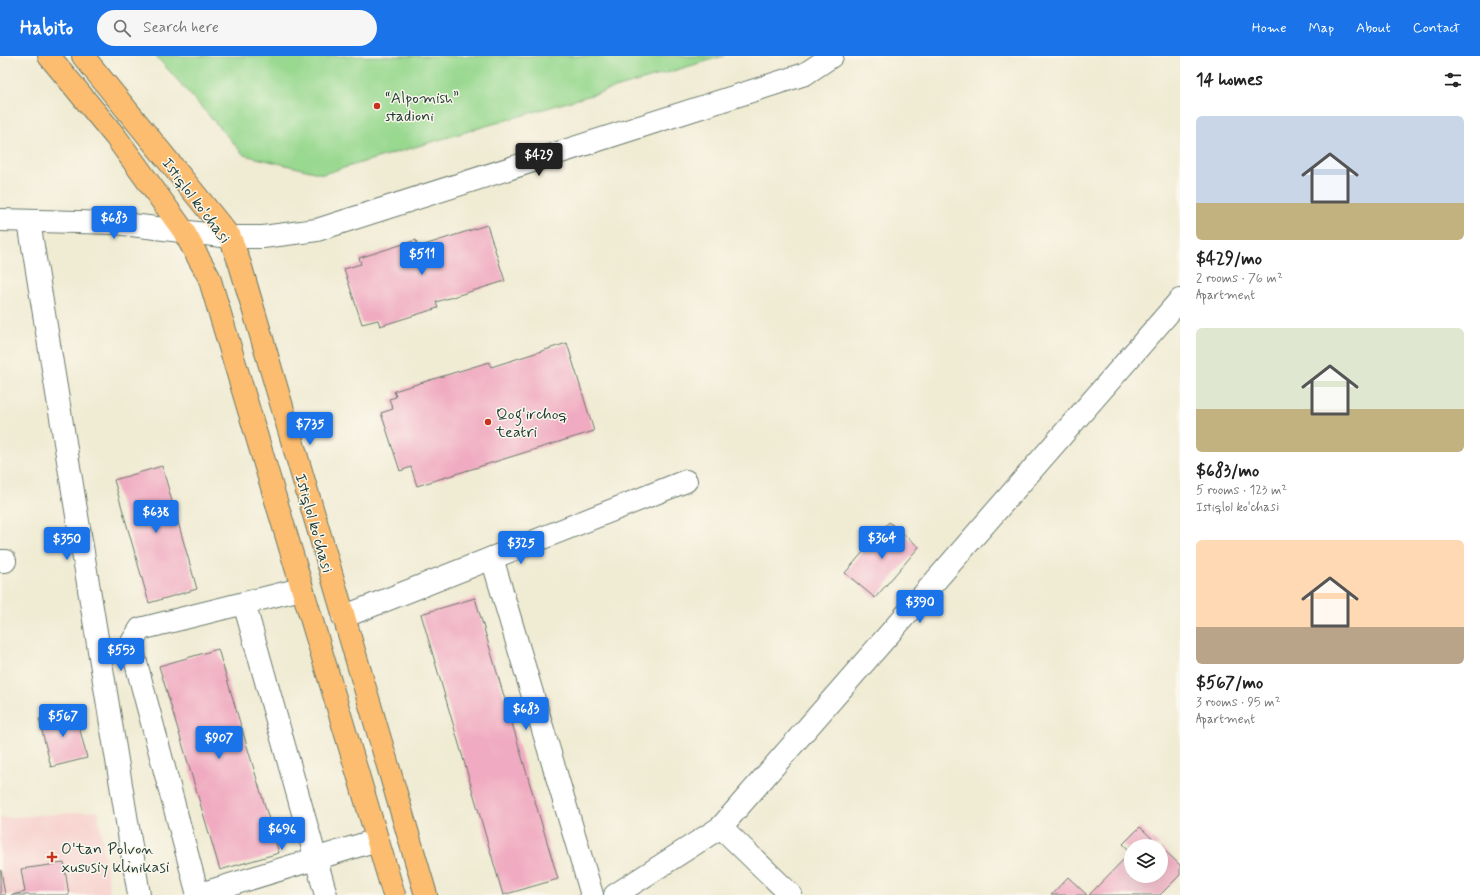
<!DOCTYPE html>
<meta charset="utf-8">
<style>
:root{--surface:#fff;--page:#f6f6f6;--text:#222;--muted:#767676;--accent:#1a73e8}
body{margin:0;font-family:Mynerve,sans-serif;background:var(--page);color:var(--text);height:100vh;display:flex;flex-direction:column;font-size:15px;white-space:nowrap}
*{box-sizing:border-box;margin:0}
p{font-size:13px;color:var(--muted)}
.icon{flex:none;width:22px;height:22px;fill:none;stroke:currentColor;stroke-width:2;stroke-linecap:round;stroke-linejoin:round}
.map{position:relative;flex:1;overflow:hidden}
.drawer{display:flex;flex-direction:column;background:var(--surface);width:300px}
.drawer>*{flex:none}
.tools{position:absolute;left:1124px;top:783px;display:grid;gap:8px}
.tools a{display:grid;place-items:center;width:44px;height:44px;border-radius:50%;background:var(--surface);box-shadow:0 4px 16px #0002;font-size:20px}
.price{position:absolute;translate:-50% -34px;padding:0 9px;border-radius:4px;background:var(--accent);color:#fff;font-size:13px;line-height:26px;filter:drop-shadow(0 1px 2px #0008)}
.price::after{content:'';position:absolute;left:50%;top:24px;width:12px;height:9px;margin-left:-6px;background:inherit;clip-path:polygon(0 0,100% 0,50% 100%)}
.price.current{background:#222;color:#fff}
ul{padding:0;list-style:none}
li{display:grid;align-content:center;gap:8px;height:212px;padding:0 16px}
li span{display:grid;place-items:center;height:124px;border-radius:6px;color:#555}
li>.icon{margin-inline-start:auto}
span .icon{width:72px;height:72px;fill:#fffc;stroke-width:1}
li b{font-size:17px}
h2{display:flex;justify-content:space-between;align-items:center;height:48px;padding:0 16px;font-size:17px}
header{display:flex;align-items:center;gap:24px;box-sizing:border-box;height:56px;padding:0 20px;background:var(--accent);color:#fff}
header strong{font-size:19px}
nav{display:flex;gap:22px;margin-inline-start:auto;font-size:14px}
.search{width:280px;height:36px;background:var(--page);display:flex;align-items:center;gap:10px;box-sizing:border-box;padding:0 14px;border-radius:22px;color:var(--muted);font-size:15px}
main{display:flex;flex:1;min-height:0}
.map>svg:first-child{display:block}
</style>
<header>
<strong>Habito</strong>
<div class="search"><svg class="icon" aria-label="search" viewBox="0 0 24 24"><circle cx="10" cy="10" r="6"/><path d="M15 15l6 6"/></svg>Search here</div>
<nav><a>Home</a><a>Map</a><a>About</a><a>Contact</a></nav>
</header>
<main>
<div class="map">
<svg width="1180" height="839" viewBox="0 0 1180 839">
<rect width="100%" height="100%" fill="#fbf7ec"/>
<filter id="ink" filterUnits="userSpaceOnUse"><feTurbulence type="fractalNoise" baseFrequency=".025" numOctaves="2"/><feDisplacementMap in="SourceGraphic" scale="8" xChannelSelector="R" yChannelSelector="G"/><feConvolveMatrix kernelMatrix="1 2 1 2 8 2 1 2 1" color-interpolation-filters="sRGB"/></filter>
<filter id="wash" filterUnits="userSpaceOnUse"><feTurbulence type="fractalNoise" baseFrequency=".012" numOctaves="4" result="noise"/><feDisplacementMap in="SourceGraphic" scale="16" xChannelSelector="R" yChannelSelector="G"/><feGaussianBlur stdDeviation="0.9" result="paint"/><feColorMatrix in="noise" values="0 0 0 0 0 0 0 0 0 0 0 0 0 0 0 0 0 1.4 0 .05"/><feComposite in="paint" operator="in"/></filter>
<g filter="url(#wash)">
<rect width="100%" height="100%" fill="#f0ebd3"/>
<polygon fill="#f7d0cd" points="98,755 110,839 0,839 0,762"/>
<polygon fill="#98d88f" stroke="#5c8a62" points="156,0 724,0 323,118 244,99"/>
<g id="blocks">
<g fill="#f0aac1">
<polygon points="487,169 505,225 436,246 438,252 380,270 378,264 362,268 344,213 361,208 359,202 416,184 418,191"/>
<polygon points="567,287 594,375 417,430 411,411 400,415 381,357 393,353 389,343 396,341 394,335 489,306 491,311"/>
<polygon points="162,410 197,533 149,547 114,424"/>
<polygon points="889,466 919,491 875,542 845,517"/>
<polygon points="475,542 558,823 503,839 421,558"/>
<polygon points="218,593 279,797 220,814 159,610"/>
<polygon points="75,654 87,702 51,711 39,663"/>
<polygon points="1140,771 1160,790 1131,790 1131,820 1161,820 1161,791 1180,809 1180,819 1160,839 1089,839 1131,796 1123,788"/>
<polygon points="64,807 69,839 11,839 25,836 21,813"/>
<polygon points="0,814 1,814 5,839 0,839"/>
<polygon points="1068,821 1087,839 1051,839"/>
</g>
</g>
</g>
<g filter="url(#ink)">
<use href="#blocks" fill-opacity="0" stroke="#687a6c" stroke-width="1"/>
<g fill="none" stroke-linecap="round" stroke-linejoin="round">
<g stroke="#687a6c" stroke-width="24">
<g id="minor">
<polyline points="0,164 115,167 230,181 263,181 317,174 805,18 832,0"/>
<polyline points="29,166 139,839"/>
<polyline points="492,502 592,839"/>
<polyline points="0,505 5,505"/>
<polyline points="244,547 326,839"/>
<polyline points="343,561 686,425"/>
<polyline points="721,771 791,839"/>
<polyline points="197,839 377,784"/>
<polyline points="198,839 135,603 132,586 140,573 301,533"/>
<polyline points="615,839 721,771 1180,244"/>
</g>
</g>
<g stroke="#687a6c" stroke-width="24">
<g id="major">
<polyline points="49,0 115,80 183,174 209,221 394,839"/>
<polyline points="83,0 230,181 240,208 426,839"/>
</g>
</g>
<use href="#minor" stroke="#fff" stroke-width="22"/>
<use href="#major" stroke="#fcbd6f" stroke-width="22"/>
</g>
</g>
<g fill="#c8321e" stroke="#fbf7ec" stroke-width="1.5">
<circle cx="377" cy="50" r="4"/>
<circle cx="488" cy="366" r="4"/>
<path d="M50 795h4v4h4v4h-4v4h-4v-4h-4v-4h4z"/>
</g>
<g text-anchor="middle" stroke-width="3" stroke-linejoin="round" paint-order="stroke">
<g font-size="16" fill="#1f3d34" stroke="#fbf7ec" text-anchor="start">
<text x="385" y="47">“Alpomish”<tspan x="385" dy="18">stadioni</tspan></text>
<text x="496" y="363">Qog'irchoq<tspan x="496" dy="18">teatri</tspan></text>
<text x="61" y="798">O'tan Polvon<tspan x="61" dy="18">xususiy klinikasi</tspan></text>
</g>
<g font-size="16" fill="#1f3d34" stroke="#fbf7ec">
<text transform="translate(197 144) rotate(53)" y="6">Istiqlol ko'chasi</text>
<text transform="translate(315 467) rotate(74)" y="6">Istiqlol ko'chasi</text>
</g>
</g>
</svg>
<div class="tools">
<a><svg class="icon" aria-label="layers" viewBox="0 0 24 24"><path d="M12 4l9 5-9 5-9-5zM3 14l9 5 9-5"/></svg></a>
</div>
<b class="price current" style="left:539px;top:121px">$429</b>
<b class="price" style="left:114px;top:184px">$683</b>
<b class="price" style="left:422px;top:220px">$511</b>
<b class="price" style="left:310px;top:390px">$735</b>
<b class="price" style="left:156px;top:478px">$638</b>
<b class="price" style="left:882px;top:504px">$364</b>
<b class="price" style="left:67px;top:505px">$350</b>
<b class="price" style="left:521px;top:509px">$325</b>
<b class="price" style="left:920px;top:568px">$390</b>
<b class="price" style="left:121px;top:616px">$553</b>
<b class="price" style="left:526px;top:675px">$683</b>
<b class="price" style="left:63px;top:682px">$567</b>
<b class="price" style="left:219px;top:704px">$907</b>
<b class="price" style="left:282px;top:795px">$696</b>
</div>
<section class="drawer">
<h2>14 homes<svg class="icon" aria-label="filters" viewBox="0 0 24 24"><path d="M4 7h16M4 17h16"/><circle cx="9" cy="7" r="2"/><circle cx="15" cy="17" r="2"/></svg></h2>
<ul>
<li><span style="background:linear-gradient(#c9d6e8 70%,#c2b280 0)"><svg class="icon" aria-label="home" viewBox="0 0 24 24"><path d="M3 11l9-7 9 7M6 9v11h12V9"/></svg></span><div><b>$429/mo</b><p>2 rooms · 76 m²</p><p>Apartment</p></div></li>
<li><span style="background:linear-gradient(#dfe7d0 65%,#c2b280 0)"><svg class="icon" aria-label="home" viewBox="0 0 24 24"><path d="M3 11l9-7 9 7M6 9v11h12V9"/></svg></span><div><b>$683/mo</b><p>5 rooms · 123 m²</p><p>Istiqlol ko'chasi</p></div></li>
<li><span style="background:linear-gradient(#ffd9b3 70%,#b9a48a 0)"><svg class="icon" aria-label="home" viewBox="0 0 24 24"><path d="M3 11l9-7 9 7M6 9v11h12V9"/></svg></span><div><b>$567/mo</b><p>3 rooms · 95 m²</p><p>Apartment</p></div></li>
</ul>
</section>
</main>
